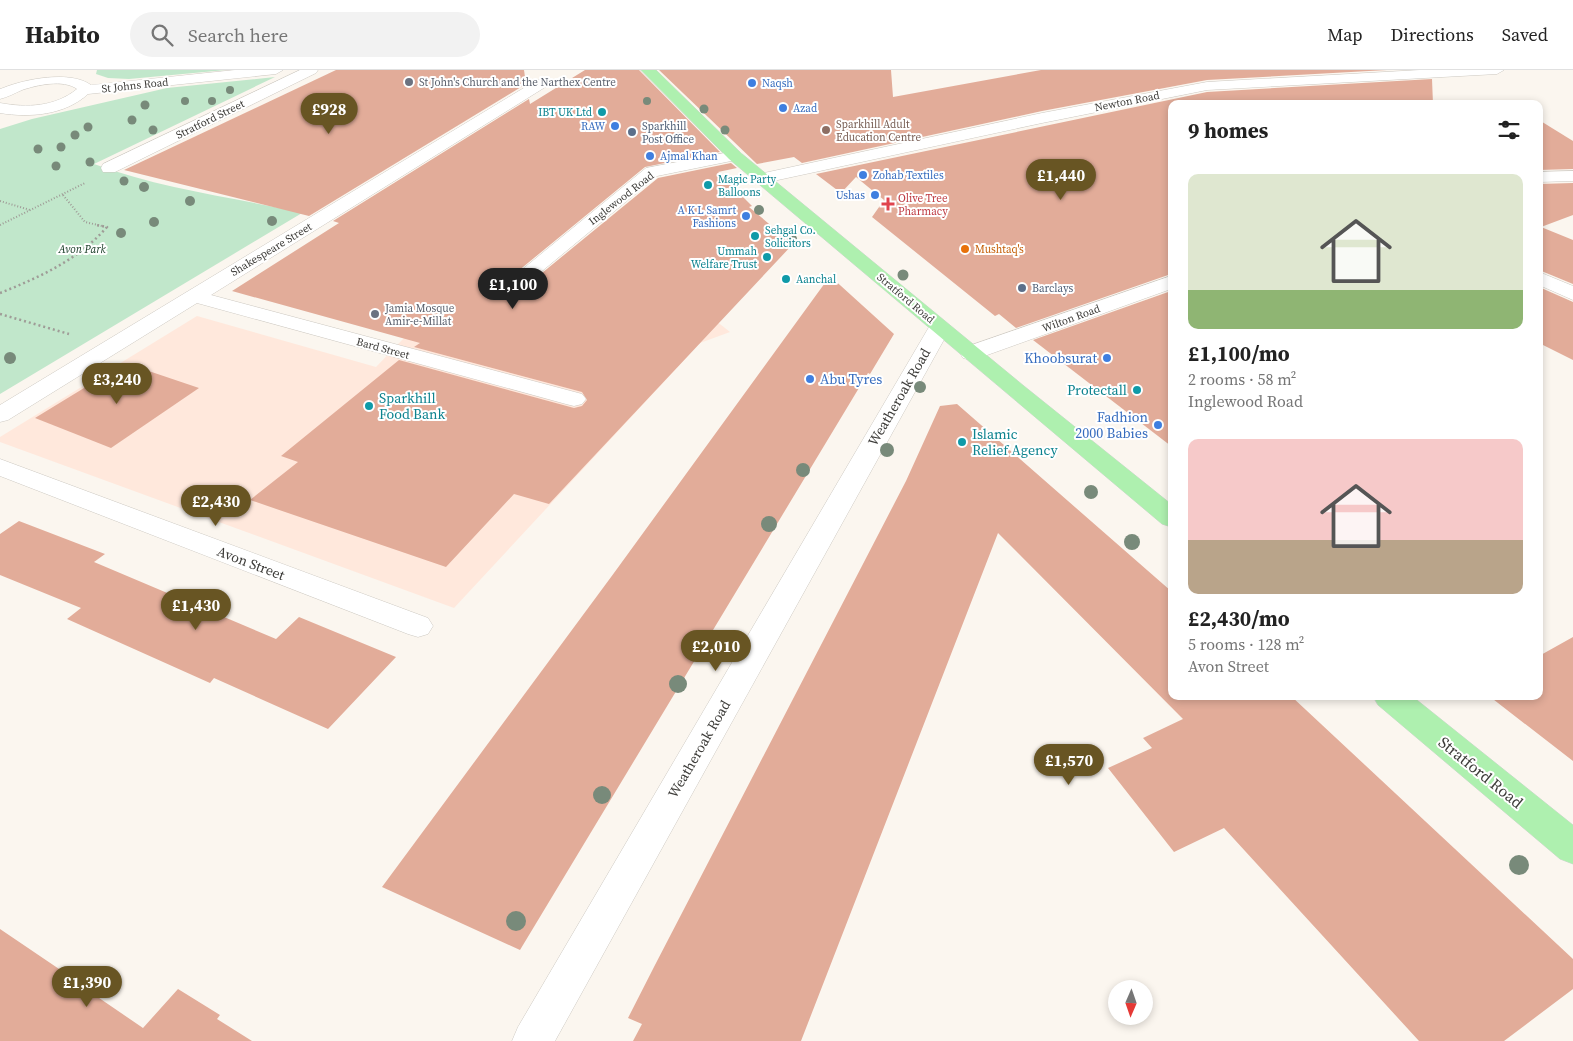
<!DOCTYPE html>
<meta charset="utf-8">
<style>
:root{--surface:#fff;--page:#f2f2f2;--text:#222;--muted:#767676;--line:#e0e0e0;--accent:#685523}
body{margin:0;font-family:"Source Serif 4",serif;background:var(--page);color:var(--text);height:100vh;display:flex;flex-direction:column;font-size:19px;white-space:nowrap}
*{box-sizing:border-box;margin:0}
p{font-size:16px;color:var(--muted)}
.icon{flex:none;width:28px;height:28px;fill:none;stroke:currentColor;stroke-width:2;stroke-linecap:round;stroke-linejoin:round}
.map{position:relative;flex:1;overflow:hidden}
.side{position:absolute;left:1168px;top:30px;width:375px;height:600px;display:flex;flex-direction:column;background:var(--surface);border-radius:10px;box-shadow:0 2px 8px #0003}
.side>*{flex:none}
.needle{width:32px;rotate:182deg}
.controls{position:absolute;left:1108px;top:910px;display:grid;gap:10px}
.controls a{display:grid;place-items:center;width:45px;height:45px;border-radius:50%;background:var(--surface);box-shadow:0 2px 8px #0003;font-size:25px}
.price{position:absolute;translate:-50% -42px;padding:0 11px;border-radius:18px;background:var(--accent);color:#fff;font-size:16px;line-height:32px;filter:drop-shadow(0 1px 2px #0008)}
.price::after{content:'';position:absolute;left:50%;top:30px;width:15px;height:11px;margin-left:-8px;background:inherit;clip-path:polygon(0 0,100% 0,50% 100%)}
.price.on{background:#222;color:#fff}
ul{padding:0;list-style:none}
li{display:grid;align-content:center;gap:10px;height:265px;padding:0 20px}
li span{display:grid;place-items:center;height:155px;border-radius:10px;color:#555}
li>.icon{margin-inline-start:auto}
span .icon{width:90px;height:90px;fill:#fffc;stroke-width:1}
li b{font-size:21px}
h2{display:flex;justify-content:space-between;align-items:center;height:60px;padding:0 20px;font-size:21px}
header{display:flex;align-items:center;gap:30px;box-sizing:border-box;height:70px;padding:0 25px;background:var(--surface);border-bottom:1px solid var(--line)}
header strong{font-size:24px}
nav{display:flex;gap:28px;margin-inline-start:auto;font-size:18px}
.search{width:350px;height:45px;background:var(--page);display:flex;align-items:center;gap:12px;box-sizing:border-box;padding:0 18px;border-radius:28px;color:var(--muted);font-size:19px}
.map>svg:first-child{display:block}
</style>
<header>
<strong>Habito</strong>
<div class="search"><svg class="icon" aria-label="search" viewBox="0 0 24 24"><circle cx="10" cy="10" r="6"/><path d="M15 15l6 6"/></svg>Search here</div>
<nav><a>Map</a><a>Directions</a><a>Saved</a></nav>
</header>
<div class="map">
<svg width="1573" height="971" viewBox="0 0 1573 971">
<rect width="100%" height="100%" fill="#fbf6ef"/>
<polygon fill="#ffe8dc" points="706,243 730,262 700,273 454,538 0,372 0,367 197,246 376,297 404,268"/>
<g fill="#c1e7cb">
<polygon points="97,0 226,0 129,9 108,8 96,4"/>
<path d="M275,7l-181,87c67,25 139,33 208,49l-302,181v-265l32,-10 135,-31z"/>
</g>
<g fill="#e2ac99">
<polygon points="336,0 524,0 526,14 309,146 124,100"/>
<polygon points="585,0 639,0 720,82 645,97 512,206 514,212 522,215 531,212 658,108 731,93 737,98 718,102 752,136 749,137 793,174 549,434 514,424 446,497 250,430 298,392 281,386 399,290 574,338 582,336 587,330 582,322 414,277 420,273 232,221 339,153 333,151 529,29 530,34"/>
<polygon points="659,0 891,0 893,27 1041,0 1387,0 1207,10 1042,41 802,93 794,87 757,94"/>
<polygon points="1432,9 1433,34 1171,34 1171,204 1016,258 999,244 995,246 872,147 884,130 856,107 841,123 816,104 1207,22"/>
<polygon points="1539,50 1573,71 1573,99 1539,100"/>
<polygon points="1573,113 1573,145 1541,157 1573,170 1573,214 1539,200 1539,114"/>
<polygon points="830,206 894,264 870,304 868,303 520,880 382,817 614,503"/>
<polygon points="1539,217 1573,232 1573,290 1539,273"/>
<polygon points="1171,221 1171,376 1033,270"/>
<polygon points="125,293 199,318 111,378 35,348"/>
<polygon points="957,334 1171,521 1171,626 1291,626 1573,889 1573,919 1504,971 1419,971 1224,758 1174,782 1108,698 1152,678 1143,668 1183,649 998,463 801,971 633,971 642,954 628,948 655,895 906,411 940,336"/>
<polygon points="19,451 105,484 94,492 276,569 299,547 396,587 328,659 214,608 210,613 67,549 81,538 0,505 0,464"/>
<polygon points="1573,567 1573,691 1489,626 1539,626 1539,586"/>
<polygon points="0,859 65,903 64,904 143,958 178,919 220,945 217,949 252,971 0,971"/>
</g>
<g fill="none" stroke-linecap="round" stroke-linejoin="round">
<g stroke="#cdc9c2" stroke-width="1">
<g id="minor">
<polygon points="300,0 318,0 316,3 115,102 103,102 101,98 103,94"/>
<polygon points="1420,0 1504,0 1497,4 1207,20 1042,53 764,113 758,112 755,108 758,104 764,103 1042,43 1207,12"/>
<polygon points="542,9 547,10 549,13 547,16 211,225 582,324 586,329 582,334 574,336 566,334 197,233 8,350 0,352 0,335 537,10"/>
<polygon points="735,81 741,83 743,86 741,89 657,106 530,211 523,213 516,211 513,207 646,98"/>
<polygon points="1573,101 1573,111 1539,112 1539,102"/>
<polygon points="1539,202 1573,216 1573,230 1539,215"/>
<polygon points="1171,206 1171,219 979,288 971,290 963,288 960,283 963,278"/>
<polygon points="940,251 947,253 951,257 555,971 512,971 518,957 929,257 933,253"/>
<polygon points="0,389 428,548 433,556 428,564 418,567 408,564 0,406"/>
</g>
</g>
<g stroke="#cdc9c2" stroke-width="1">
<path id="secondary" d="M235,0h48l-7,4 -188,20c-23,21 -58,24 -88,19v-10c27,5 55,4 77,-14 -14,-10 -40,-4 -55,1 -7,3 -14,7 -22,9v-10l3,-1c22,-9 68,-18 88,-3z"/>
</g>
<g stroke="#d4d4d3" stroke-width="1">
<g id="trunk">
<polygon points="641,0 656,0 741,83 1024,316 1171,434 1171,457 1162,454 729,89"/>
<polygon points="1373,626 1412,626 1573,755 1573,794 1560,789 1378,635"/>
</g>
</g>
<g stroke="#9f9c97" stroke-width="2" stroke-dasharray="1 2" stroke-linecap="butt">
<polyline points="63,125 85,152 102,156"/>
<polyline points="0,131 30,140"/>
<polyline points="0,155 85,113"/>
</g>
<g stroke="#9f9c97" stroke-width="2.5" stroke-dasharray="2 3" stroke-linecap="butt">
<path d="M0,223c40,-16 78,-33 107,-66l-11,-2"/>
<polyline points="0,244 69,264"/>
</g>
<use href="#minor" fill="#fff" fill-rule="evenodd"/>
<use href="#secondary" fill="#fff" fill-rule="evenodd"/>
<use href="#trunk" fill="#aef0af" fill-rule="evenodd"/>
</g>
<g fill="#788a7a">
<circle cx="230" cy="20" r="4"/>
<circle cx="185" cy="31" r="4"/>
<circle cx="212" cy="31" r="4"/>
<circle cx="647" cy="31" r="4"/>
<circle cx="145" cy="35" r="4.5"/>
<circle cx="704" cy="39" r="4.5"/>
<circle cx="132" cy="50" r="4.5"/>
<circle cx="88" cy="57" r="4.5"/>
<circle cx="153" cy="60" r="4.5"/>
<circle cx="725" cy="60" r="4.5"/>
<circle cx="75" cy="65" r="4.5"/>
<circle cx="61" cy="77" r="4.5"/>
<circle cx="38" cy="79" r="4.5"/>
<circle cx="90" cy="92" r="4.5"/>
<circle cx="56" cy="96" r="4.5"/>
<circle cx="124" cy="111" r="4.5"/>
<circle cx="144" cy="117" r="5"/>
<circle cx="190" cy="131" r="5"/>
<circle cx="759" cy="140" r="5"/>
<circle cx="272" cy="151" r="5"/>
<circle cx="154" cy="152" r="5"/>
<circle cx="121" cy="163" r="5"/>
<circle cx="792" cy="169" r="5"/>
<circle cx="903" cy="205" r="5.5"/>
<circle cx="10" cy="288" r="6"/>
<circle cx="920" cy="317" r="6"/>
<circle cx="887" cy="380" r="7"/>
<circle cx="803" cy="400" r="7"/>
<circle cx="1091" cy="422" r="7"/>
<circle cx="769" cy="454" r="8"/>
<circle cx="1132" cy="472" r="8"/>
<circle cx="678" cy="614" r="9"/>
<circle cx="602" cy="725" r="9"/>
<circle cx="1519" cy="795" r="10"/>
<circle cx="516" cy="851" r="10"/>
</g>
<g fill="#6b7280" stroke="#fff" stroke-width="2">
<circle cx="409" cy="12" r="5"/>
<circle cx="375" cy="244" r="5"/>
</g>
<g fill="#3f7fe0" stroke="#fff" stroke-width="2">
<circle cx="752" cy="13" r="5"/>
<circle cx="783" cy="38" r="5"/>
<circle cx="615" cy="56" r="5"/>
<circle cx="650" cy="86" r="5"/>
<circle cx="863" cy="105" r="5"/>
<circle cx="875" cy="125" r="5"/>
<circle cx="746" cy="146" r="5"/>
<circle cx="1107" cy="288" r="5"/>
<circle cx="810" cy="309" r="5"/>
<circle cx="1158" cy="355" r="5"/>
</g>
<g fill="#0f9aa8" stroke="#fff" stroke-width="2">
<circle cx="602" cy="42" r="5"/>
<circle cx="708" cy="115" r="5"/>
<circle cx="755" cy="166" r="5"/>
<circle cx="767" cy="187" r="5"/>
<circle cx="786" cy="209" r="5"/>
<circle cx="1137" cy="320" r="5"/>
<circle cx="369" cy="336" r="5"/>
<circle cx="962" cy="372" r="5"/>
</g>
<circle fill="#8d6e63" stroke="#fff" stroke-width="2" cx="826" cy="60" r="5"/>
<g fill="#5c6f8a" stroke="#fff" stroke-width="2">
<circle cx="632" cy="62" r="5"/>
<circle cx="1022" cy="218" r="5"/>
</g>
<path fill="#e0444e" stroke="#fff" stroke-width="2" d="M885.5 126.5h5v5h5v5h-5v5h-5v-5h-5v-5h5z"/>
<circle fill="#e8710a" stroke="#fff" stroke-width="2" cx="965" cy="179" r="5"/>
<g text-anchor="middle" stroke-width="4" stroke-linejoin="round" paint-order="stroke">
<g font-size="11" fill="#5b616d" stroke="#fff" text-anchor="start">
<text x="419" y="16">St John's Church and the Narthex Centre</text>
<text x="385" y="242">Jamia Mosque<tspan x="385" dy="13">Amir-e-Millat</tspan></text>
</g>
<g font-size="11" fill="#366cbe" stroke="#fff" text-anchor="start">
<text x="762" y="17">Naqsh</text>
<text x="793" y="42">Azad</text>
<text x="605" y="60" text-anchor="end">RAW</text>
<text x="660" y="90">Ajmal Khan</text>
<text x="873" y="109">Zohab Textiles</text>
<text x="865" y="129" text-anchor="end">Ushas</text>
<text x="736" y="144" text-anchor="end">A K L Samrt<tspan x="736" dy="13">Fashions</tspan></text>
</g>
<g font-size="11" fill="#3d3c39" stroke="#fff">
<text transform="translate(135 15) rotate(-6)" y="4">St Johns Road</text>
<text transform="translate(1127 31) rotate(-11)" y="4">Newton Road</text>
<text transform="translate(210 49) rotate(-26)" y="4">Stratford Street</text>
<text transform="translate(621 128) rotate(-38)" y="4">Inglewood Road</text>
<text transform="translate(271 179) rotate(-31)" y="4">Shakespeare Street</text>
<text transform="translate(906 228) rotate(40)" y="4">Stratford Road</text>
<text transform="translate(1071 248) rotate(-20)" y="4">Wilton Road</text>
<text transform="translate(383 278) rotate(15)" y="4">Bard Street</text>
</g>
<g font-size="11" fill="#0d838f" stroke="#fff" text-anchor="start">
<text x="592" y="46" text-anchor="end">IBT UK Ltd</text>
<text x="718" y="113">Magic Party<tspan x="718" dy="13">Balloons</tspan></text>
<text x="765" y="164">Sehgal Co.<tspan x="765" dy="13">Solicitors</tspan></text>
<text x="757" y="185" text-anchor="end">Ummah<tspan x="757" dy="13">Welfare Trust</tspan></text>
<text x="796" y="213">Aanchal</text>
</g>
<g font-size="11" fill="#785e54" stroke="#fff" text-anchor="start">
<text x="836" y="58">Sparkhill Adult<tspan x="836" dy="13">Education Centre</tspan></text>
</g>
<g font-size="11" fill="#4e5e75" stroke="#fff" text-anchor="start">
<text x="642" y="60">Sparkhill<tspan x="642" dy="13">Post Office</tspan></text>
<text x="1032" y="222">Barclays</text>
</g>
<g font-size="11" fill="#be3a42" stroke="#fff" text-anchor="start">
<text x="898" y="132">Olive Tree<tspan x="898" dy="13">Pharmacy</tspan></text>
</g>
<g font-size="11" font-style="italic" fill="#0d321b" stroke="#fff">
<text x="82" y="183">Avon Park</text>
</g>
<g font-size="11" fill="#c56008" stroke="#fff" text-anchor="start">
<text x="975" y="183">Mushtaq's</text>
</g>
<g font-size="14" fill="#366cbe" stroke="#fff" text-anchor="end">
<text x="1097" y="293">Khoobsurat</text>
<text x="820" y="314" text-anchor="start">Abu Tyres</text>
<text x="1148" y="352">Fadhion<tspan x="1148" dy="16">2000 Babies</tspan></text>
</g>
<g font-size="14" fill="#0d838f" stroke="#fff" text-anchor="start">
<text x="1127" y="325" text-anchor="end">Protectall</text>
<text x="379" y="333">Sparkhill<tspan x="379" dy="16">Food Bank</tspan></text>
<text x="972" y="369">Islamic<tspan x="972" dy="16">Relief Agency</tspan></text>
</g>
<g font-size="14" fill="#3d3c39" stroke="#fff">
<text transform="translate(899 327) rotate(-60)" y="5">Weatheroak Road</text>
<text transform="translate(251 493) rotate(21)" y="5">Avon Street</text>
<text transform="translate(699 679) rotate(-60)" y="5">Weatheroak Road</text>
</g>
<g font-size="16" fill="#3d3c39" stroke="#fff">
<text transform="translate(1481 702) rotate(39)" y="6">Stratford Road</text>
</g>
</g>
</svg>
<div class="controls">
<a><svg class="needle" viewBox="-14 -14 28 28"><path d="M0-13l5 13h-10z" fill="#e53935"/><path d="M0 13l5-13h-10z" fill="#767676"/></svg></a>
</div>
<b class="price" style="left:329px;top:65px">£928</b>
<b class="price" style="left:1061px;top:131px">£1,440</b>
<b class="price on" style="left:513px;top:240px">£1,100</b>
<b class="price" style="left:117px;top:335px">£3,240</b>
<b class="price" style="left:216px;top:457px">£2,430</b>
<b class="price" style="left:196px;top:561px">£1,430</b>
<b class="price" style="left:716px;top:602px">£2,010</b>
<b class="price" style="left:1069px;top:716px">£1,570</b>
<b class="price" style="left:87px;top:938px">£1,390</b>
<section class="side">
<h2>9 homes<svg class="icon" aria-label="filters" viewBox="0 0 24 24"><path d="M4 7h16M4 17h16"/><circle cx="9" cy="7" r="2"/><circle cx="15" cy="17" r="2"/></svg></h2>
<ul>
<li><span style="background:linear-gradient(#dfe7d0 75%,#8fb573 0)"><svg class="icon" aria-label="home" viewBox="0 0 24 24"><path d="M3 11l9-7 9 7M6 9v11h12V9"/></svg></span><div><b>£1,100/mo</b><p>2 rooms · 58 m²</p><p>Inglewood Road</p></div></li>
<li><span style="background:linear-gradient(#f6c9c9 65%,#b9a48a 0)"><svg class="icon" aria-label="home" viewBox="0 0 24 24"><path d="M3 11l9-7 9 7M6 9v11h12V9"/></svg></span><div><b>£2,430/mo</b><p>5 rooms · 128 m²</p><p>Avon Street</p></div></li>
</ul>
</section>
</div>
